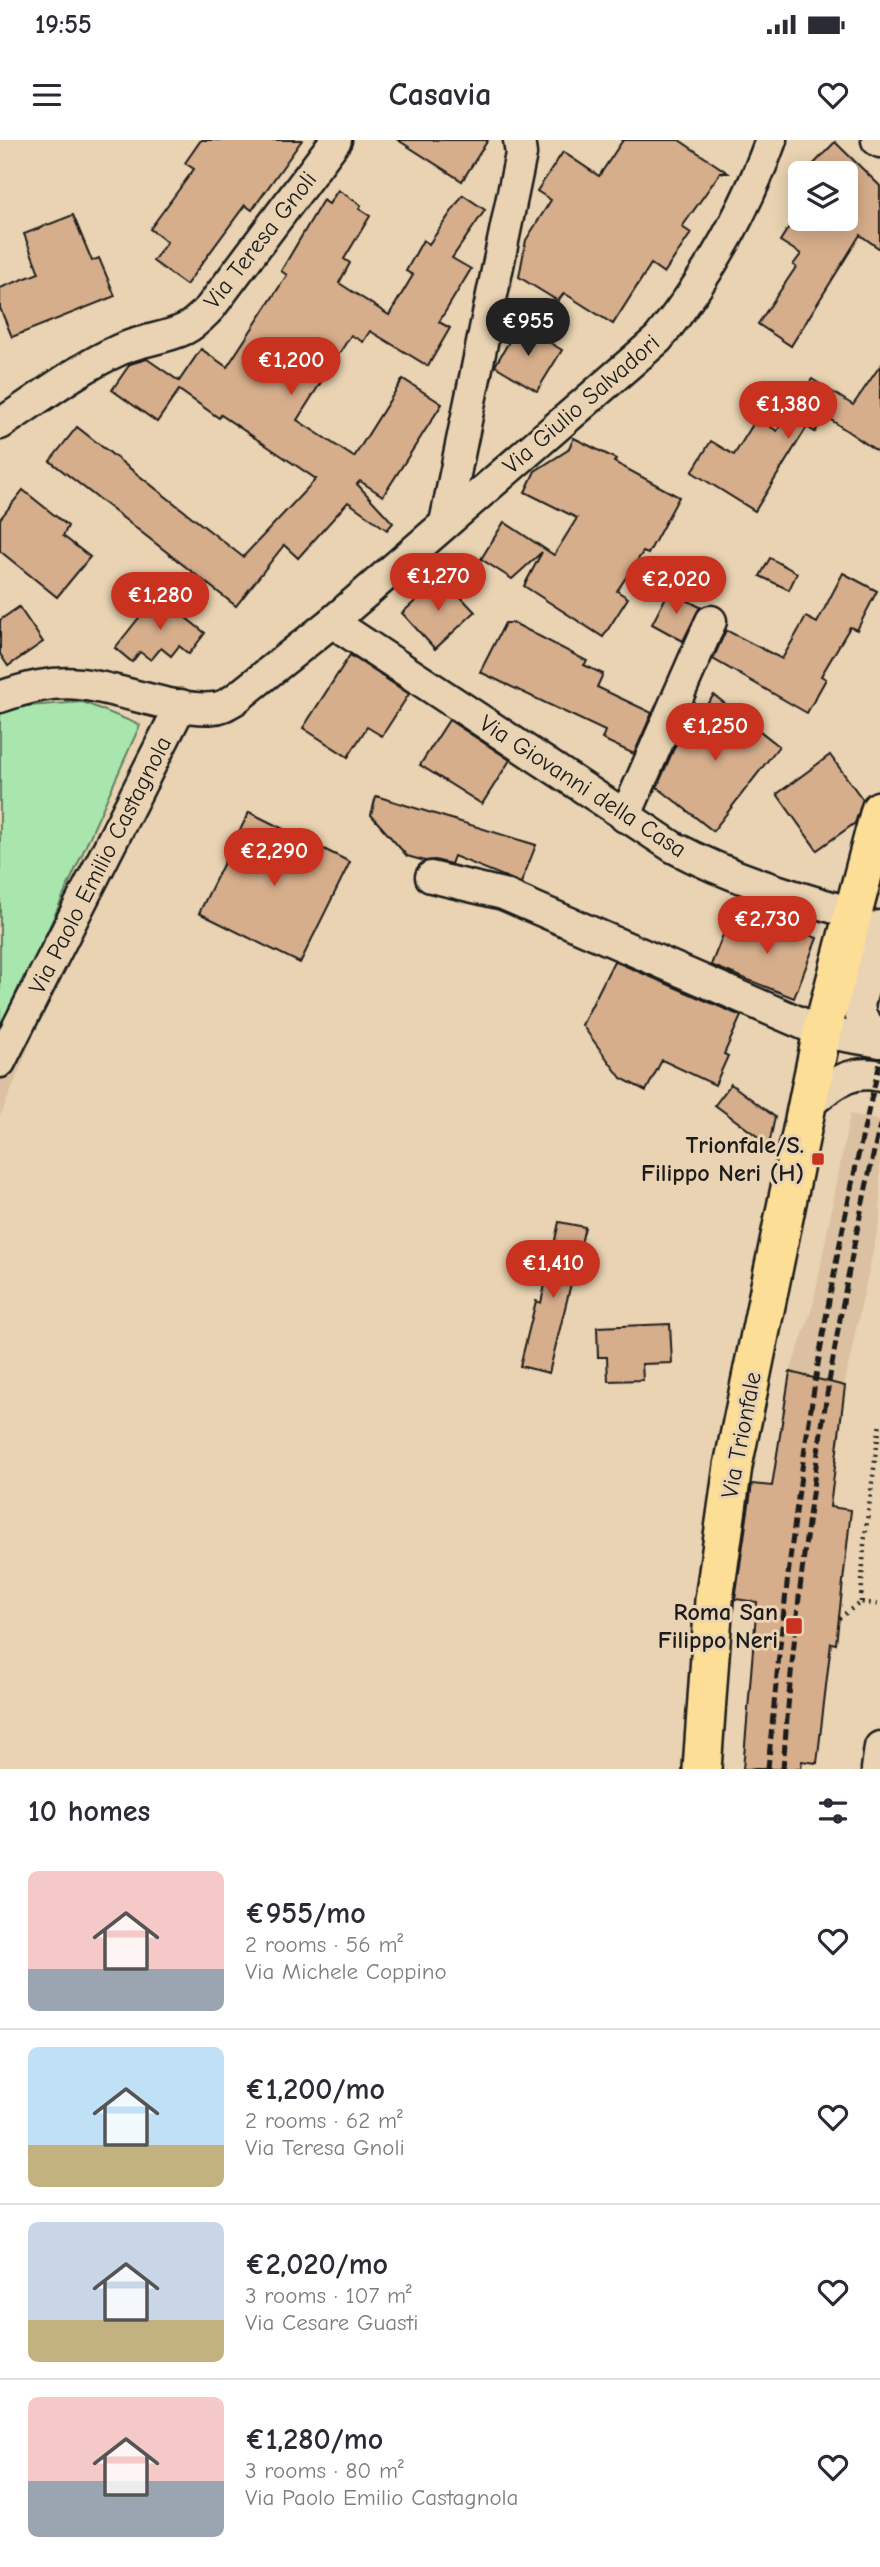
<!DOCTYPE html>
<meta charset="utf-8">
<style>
:root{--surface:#fff;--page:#f2f2f3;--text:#2b2b33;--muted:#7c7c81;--line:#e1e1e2;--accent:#c8321e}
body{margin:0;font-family:"Comic Neue",sans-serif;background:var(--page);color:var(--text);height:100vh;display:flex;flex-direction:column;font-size:26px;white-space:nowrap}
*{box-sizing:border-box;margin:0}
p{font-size:23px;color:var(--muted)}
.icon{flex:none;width:38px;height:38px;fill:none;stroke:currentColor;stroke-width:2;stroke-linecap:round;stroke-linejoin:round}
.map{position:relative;height:1629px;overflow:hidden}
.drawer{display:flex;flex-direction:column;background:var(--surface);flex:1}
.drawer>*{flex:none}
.buttons{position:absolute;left:788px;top:21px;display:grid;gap:14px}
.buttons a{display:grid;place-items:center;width:70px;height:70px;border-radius:10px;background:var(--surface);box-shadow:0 4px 18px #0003;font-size:35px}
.price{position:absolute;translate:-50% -60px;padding:0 16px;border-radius:24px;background:var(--accent);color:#fff;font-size:23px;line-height:46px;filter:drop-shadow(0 2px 4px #0008)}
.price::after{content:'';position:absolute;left:50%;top:42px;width:21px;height:16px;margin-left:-10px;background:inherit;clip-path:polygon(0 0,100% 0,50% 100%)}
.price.active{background:#222;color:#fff}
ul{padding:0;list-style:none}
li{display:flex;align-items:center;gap:21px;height:175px;padding:0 28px}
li+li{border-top:2px solid var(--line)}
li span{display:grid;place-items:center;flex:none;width:196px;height:140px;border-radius:10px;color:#555}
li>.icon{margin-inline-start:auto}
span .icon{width:84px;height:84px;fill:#fffc;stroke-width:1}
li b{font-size:30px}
h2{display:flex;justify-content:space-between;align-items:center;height:84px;padding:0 28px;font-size:30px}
.status{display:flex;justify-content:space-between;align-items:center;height:49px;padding:0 35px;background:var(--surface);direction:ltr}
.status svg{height:19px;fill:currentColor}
header{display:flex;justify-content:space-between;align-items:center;height:91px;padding:0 28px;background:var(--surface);font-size:32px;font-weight:600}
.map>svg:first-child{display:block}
</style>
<div class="status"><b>19:55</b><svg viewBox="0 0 49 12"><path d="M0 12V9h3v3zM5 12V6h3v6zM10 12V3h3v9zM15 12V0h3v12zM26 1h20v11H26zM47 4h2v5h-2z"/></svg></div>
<header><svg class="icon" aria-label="menu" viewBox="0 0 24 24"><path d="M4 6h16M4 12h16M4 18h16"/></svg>Casavia<svg class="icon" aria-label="heart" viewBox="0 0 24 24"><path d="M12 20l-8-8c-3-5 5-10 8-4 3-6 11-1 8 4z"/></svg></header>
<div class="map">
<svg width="880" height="1629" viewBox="0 0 880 1629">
<rect width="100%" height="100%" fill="#e9d3b2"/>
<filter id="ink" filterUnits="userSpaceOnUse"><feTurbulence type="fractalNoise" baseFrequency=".0143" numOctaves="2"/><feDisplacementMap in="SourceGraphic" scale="14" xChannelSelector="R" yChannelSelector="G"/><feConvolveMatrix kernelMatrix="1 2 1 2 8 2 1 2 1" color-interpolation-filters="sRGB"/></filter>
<g filter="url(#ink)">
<g fill="#dbc1a1">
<polygon points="0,870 42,875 0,977"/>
<polygon points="850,974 880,981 880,1079 845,1241 830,1367 851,1370 836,1504 831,1503 817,1623 802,1622 801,1629 743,1629 757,1463 729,1458 746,1343 772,1346 790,1232 813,1165"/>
</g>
<polygon fill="#a9e6ad" stroke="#628164" stroke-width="2" points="83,562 140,585 27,837 24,836 0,888 0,574 14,567"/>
<g fill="#d6ae8c" stroke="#1c1c1c" stroke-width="2">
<polygon points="201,0 302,0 252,70 245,65 186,145 153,121 167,102 150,89 194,29 185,23"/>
<polygon points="398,0 488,0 462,41"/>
<polygon points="623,0 679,0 728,33 720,33 682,87 691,93 664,133 651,124 613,184 564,153 558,161 519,137 526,100 551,60 537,51 563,12 599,36"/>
<polygon points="835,2 880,46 880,109 860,95 791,206 758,184 796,127 793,125 801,114 780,101 794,79 845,79 845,33 805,33"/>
<polygon points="338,50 361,65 359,69 370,76 344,119 350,123 339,143 389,175 413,135 406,131 423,100 429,104 463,55 485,70 452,118 471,129 439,182 450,188 428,226 370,191 363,202 351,195 297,280 354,317 403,239 442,264 383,356 360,341 357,344 393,383 387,390 348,362 298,418 284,405 236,466 50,321 77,287 243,417 316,339 221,275 219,278 179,250 157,282 112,250 130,224 147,219 179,241 201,209 227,227 287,135 281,131 323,60 329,64"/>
<polygon points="73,75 92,121 99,118 115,156 12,197 0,168 0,148 39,133 24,94"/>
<polygon points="519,184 562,210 537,251 495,226"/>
<polygon points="880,226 880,313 825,276 815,292 807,287 755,371 692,332 711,301 734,315 757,278 777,291 812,239 853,265"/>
<polygon points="574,298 616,319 614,322 679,357 648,414 643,412 617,451 628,458 603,497 524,446 542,412 512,439 481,419 504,382 554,415 577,378 525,352 535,331 568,310"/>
<polygon points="23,350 68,386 63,396 90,417 57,457 0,411 0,379"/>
<polygon points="770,418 797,433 789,450 760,436"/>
<polygon points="843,433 877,451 857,490 850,487 821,536 826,539 807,573 713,519 726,490 782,519 806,477 817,483"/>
<polygon points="442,437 475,472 435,509 402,473"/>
<polygon points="669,451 700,467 683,501 652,484"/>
<polygon points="157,455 205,493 189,514 179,506 171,516 161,508 151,520 140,512 132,522 115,508"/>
<polygon points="19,467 43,502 8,526 0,514 0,480"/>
<polygon points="505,483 514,483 587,521 584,525 603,534 597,547 652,573 634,614 602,599 605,591 480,532"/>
<polygon points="350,515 409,554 382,596 367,587 348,617 303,588"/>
<polygon points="714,555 779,606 713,691 657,647 675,606"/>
<polygon points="449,580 510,620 482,664 420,625"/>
<polygon points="830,615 863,660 855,683 817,710 777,654"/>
<polygon points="376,656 536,705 521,743 454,716 451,724 435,720 425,721 407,716 371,675"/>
<polygon points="249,672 350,722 300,823 199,773"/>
<polygon points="767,778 817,798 794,858 711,825 727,785 760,798"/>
<polygon points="614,821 741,876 724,914 728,916 715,945 662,920 646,951 621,938 582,885"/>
<polygon points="731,944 775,977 769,1005 715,965"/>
<polygon points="559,1082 585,1087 549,1233 520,1226 536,1161 541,1163"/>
<polygon points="670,1184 672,1223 642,1224 643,1240 608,1241 607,1217 598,1217 597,1187"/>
<polygon points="790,1232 845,1246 830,1367 851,1370 836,1504 831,1503 817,1623 802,1621 801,1629 743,1629 757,1462 735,1459 752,1344 772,1346"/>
</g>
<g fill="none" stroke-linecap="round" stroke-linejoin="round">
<g stroke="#1c1c1c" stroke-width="35">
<g id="minor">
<polyline points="877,0 880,2"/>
<path d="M0,284c39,-25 77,-55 119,-74 21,-10 45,-11 66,-21 10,-5 17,-13 25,-21l126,-168"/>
<polyline points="445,383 521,14 519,0"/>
<path d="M332,482l341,225c58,31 116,48 179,66"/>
<path d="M0,557c26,-9 52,-16 80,-13 39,4 96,28 134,24 7,0 13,-4 20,-8l98,-78 326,-283c48,-59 87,-127 113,-199"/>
<polyline points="625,677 711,481"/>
<polyline points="431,737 503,754 822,892 880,902"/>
<polyline points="880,786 859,865 861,877 880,900"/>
<polyline points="0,922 181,565"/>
<path d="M807,965c24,-18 41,-37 73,-29"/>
<polyline points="877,1629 880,1607"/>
</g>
</g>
<g stroke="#1c1c1c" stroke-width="42">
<polyline id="major" points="702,1629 714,1460 733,1326 822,892 880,670"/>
</g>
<g stroke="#1c1c1c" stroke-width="4.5" stroke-dasharray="2 5" stroke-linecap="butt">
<polyline points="861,1462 864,1404 880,1283"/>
<polyline points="839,1478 861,1462 880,1465"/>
</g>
<use href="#minor" stroke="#e9d3b2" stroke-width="30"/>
<use href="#major" stroke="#fdde96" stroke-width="37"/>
<g stroke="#1c1c1c" stroke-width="5" stroke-dasharray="10 5" stroke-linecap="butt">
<path d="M768,1629c21,-238 54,-474 112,-706"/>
<path d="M783,1629c16,-218 48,-432 97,-644"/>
</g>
</g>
</g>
<g fill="#c8321e" stroke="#e9d3b2" stroke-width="2.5">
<rect x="811" y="1012" width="14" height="14" rx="3.5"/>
<rect x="785" y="1477" width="18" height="18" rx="3.5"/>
</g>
<g text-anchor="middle" stroke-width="6" stroke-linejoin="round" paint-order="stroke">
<g font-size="24" fill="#1c1c1c" stroke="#e9d3b2">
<text transform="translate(260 100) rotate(-52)" y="8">Via Teresa Gnoli</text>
<text transform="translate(581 264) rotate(-41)" y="8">Via Giulio Salvadori</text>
<text transform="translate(583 646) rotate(33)" y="8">Via Giovanni della Casa</text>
<text transform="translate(100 725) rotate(-63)" y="8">Via Paolo Emilio Castagnola</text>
<text transform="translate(741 1295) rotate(-79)" y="8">Via Trionfale</text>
</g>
<g font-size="24" font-weight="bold" fill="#1c1c1c" stroke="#e9d3b2" text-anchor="end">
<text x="804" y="1013">Trionfale/S.<tspan x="804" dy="28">Filippo Neri (H)</tspan></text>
<text x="778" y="1480">Roma San<tspan x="778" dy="28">Filippo Neri</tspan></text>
</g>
</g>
</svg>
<div class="buttons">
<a><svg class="icon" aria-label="layers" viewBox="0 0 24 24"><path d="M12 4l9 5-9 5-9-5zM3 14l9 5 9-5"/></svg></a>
</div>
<b class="price active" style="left:528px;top:218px">€955</b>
<b class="price" style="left:291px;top:257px">€1,200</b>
<b class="price" style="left:788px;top:301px">€1,380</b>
<b class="price" style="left:438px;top:473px">€1,270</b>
<b class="price" style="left:676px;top:476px">€2,020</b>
<b class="price" style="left:160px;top:492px">€1,280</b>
<b class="price" style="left:715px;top:623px">€1,250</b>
<b class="price" style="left:274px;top:748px">€2,290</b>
<b class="price" style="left:767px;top:816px">€2,730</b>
<b class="price" style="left:553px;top:1160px">€1,410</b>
</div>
<section class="drawer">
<h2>10 homes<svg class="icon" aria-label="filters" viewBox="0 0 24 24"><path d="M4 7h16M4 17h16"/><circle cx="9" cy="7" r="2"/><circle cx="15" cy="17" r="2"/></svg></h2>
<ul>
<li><span style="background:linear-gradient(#f6c9c9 70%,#9aa5b1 0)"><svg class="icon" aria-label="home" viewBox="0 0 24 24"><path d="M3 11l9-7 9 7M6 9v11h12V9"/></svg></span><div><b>€955/mo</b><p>2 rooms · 56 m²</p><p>Via Michele Coppino</p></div><svg class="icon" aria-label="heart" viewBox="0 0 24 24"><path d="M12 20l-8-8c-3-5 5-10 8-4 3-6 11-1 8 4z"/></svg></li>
<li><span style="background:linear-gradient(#bfe0f5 70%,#c2b280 0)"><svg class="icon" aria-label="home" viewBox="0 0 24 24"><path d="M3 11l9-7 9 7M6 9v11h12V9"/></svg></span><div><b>€1,200/mo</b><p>2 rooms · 62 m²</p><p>Via Teresa Gnoli</p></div><svg class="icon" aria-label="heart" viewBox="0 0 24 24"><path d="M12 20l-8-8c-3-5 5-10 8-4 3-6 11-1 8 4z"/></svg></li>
<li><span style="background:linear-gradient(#c9d6e8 70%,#c2b280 0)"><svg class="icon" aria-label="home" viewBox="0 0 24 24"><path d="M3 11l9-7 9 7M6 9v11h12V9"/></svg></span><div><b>€2,020/mo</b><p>3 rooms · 107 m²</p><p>Via Cesare Guasti</p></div><svg class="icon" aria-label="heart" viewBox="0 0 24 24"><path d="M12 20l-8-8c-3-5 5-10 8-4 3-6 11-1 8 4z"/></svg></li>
<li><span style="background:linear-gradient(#f6c9c9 60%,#9aa5b1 0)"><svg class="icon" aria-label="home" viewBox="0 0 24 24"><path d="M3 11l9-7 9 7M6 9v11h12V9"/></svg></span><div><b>€1,280/mo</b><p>3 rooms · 80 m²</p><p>Via Paolo Emilio Castagnola</p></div><svg class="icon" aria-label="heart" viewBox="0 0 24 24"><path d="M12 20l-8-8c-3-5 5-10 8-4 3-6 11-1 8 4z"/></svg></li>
</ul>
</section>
